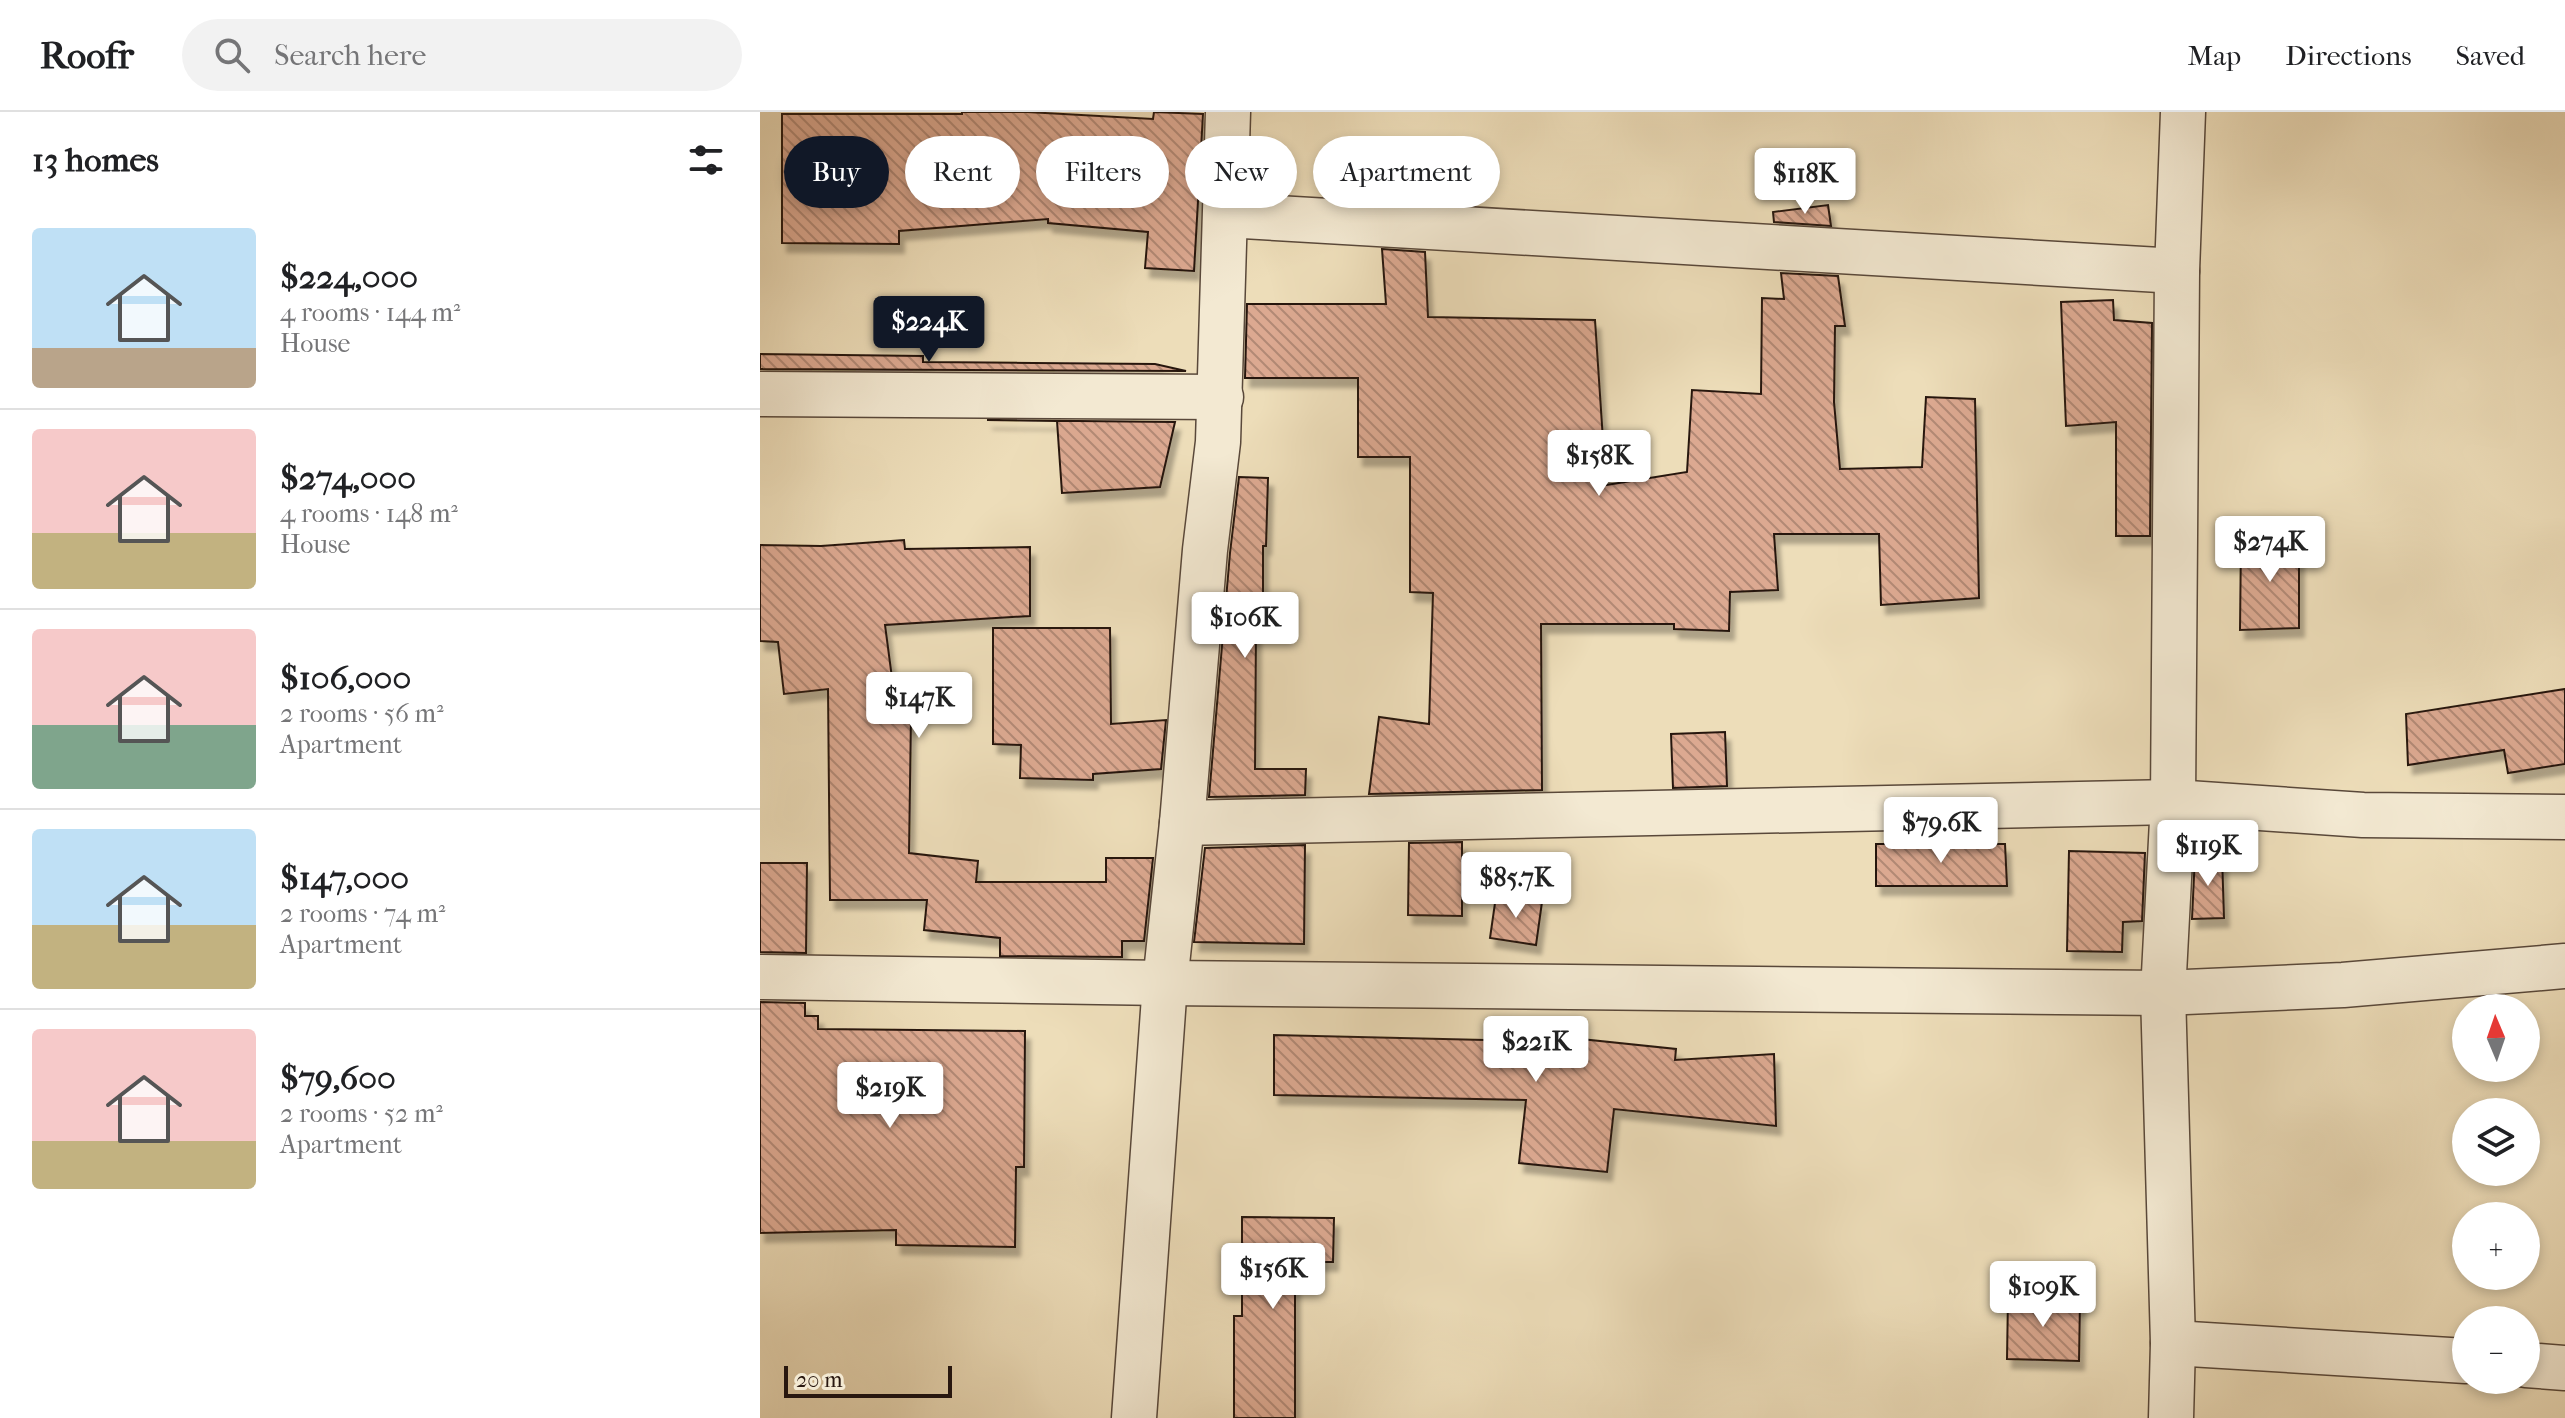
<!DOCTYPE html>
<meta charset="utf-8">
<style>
:root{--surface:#fff;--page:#f2f2f2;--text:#202124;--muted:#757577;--line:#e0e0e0;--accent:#111827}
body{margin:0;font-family:"IM FELL French Canon",serif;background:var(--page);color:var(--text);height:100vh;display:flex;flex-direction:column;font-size:30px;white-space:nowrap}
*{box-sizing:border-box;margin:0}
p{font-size:26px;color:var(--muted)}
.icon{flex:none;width:44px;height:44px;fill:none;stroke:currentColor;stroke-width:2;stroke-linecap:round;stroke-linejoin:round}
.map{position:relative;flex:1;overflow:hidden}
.sheet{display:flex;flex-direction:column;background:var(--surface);width:760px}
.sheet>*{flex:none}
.hud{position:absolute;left:24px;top:24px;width:760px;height:72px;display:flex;gap:16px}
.needle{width:52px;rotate:358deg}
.buttons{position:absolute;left:1692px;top:882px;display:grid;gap:16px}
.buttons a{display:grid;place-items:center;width:88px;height:88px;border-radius:50%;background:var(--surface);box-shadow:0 4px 12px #0003;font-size:40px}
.scale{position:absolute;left:24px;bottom:20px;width:168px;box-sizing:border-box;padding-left:8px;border:4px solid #28170f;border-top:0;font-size:22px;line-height:28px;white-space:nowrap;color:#28170f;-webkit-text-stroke:6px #f3e9d2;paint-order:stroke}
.price{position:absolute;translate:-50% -68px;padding:0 18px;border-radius:8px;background:#fff;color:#222;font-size:26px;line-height:52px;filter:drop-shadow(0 2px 4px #0008)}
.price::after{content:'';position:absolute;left:50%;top:48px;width:24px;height:18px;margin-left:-12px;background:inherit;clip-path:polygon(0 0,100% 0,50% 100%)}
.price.current{background:var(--accent);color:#fff}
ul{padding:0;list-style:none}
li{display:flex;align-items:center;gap:24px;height:200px;padding:0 32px}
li+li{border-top:2px solid var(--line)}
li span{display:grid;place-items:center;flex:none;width:224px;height:160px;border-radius:8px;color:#555}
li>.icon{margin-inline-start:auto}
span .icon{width:96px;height:96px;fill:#fffc;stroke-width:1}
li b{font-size:34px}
h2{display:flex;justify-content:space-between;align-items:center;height:96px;padding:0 32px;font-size:34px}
.pill{padding:0 28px;border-radius:36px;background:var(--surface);box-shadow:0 4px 12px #0003;font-size:28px;line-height:72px}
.pill.current{background:var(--accent);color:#fff}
header{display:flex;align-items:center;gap:48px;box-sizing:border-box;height:112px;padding:0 40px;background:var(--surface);border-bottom:2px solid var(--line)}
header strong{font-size:38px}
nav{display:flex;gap:44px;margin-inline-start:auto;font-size:28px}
.search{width:560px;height:72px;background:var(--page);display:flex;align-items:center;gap:20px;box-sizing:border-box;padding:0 28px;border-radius:44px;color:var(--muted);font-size:30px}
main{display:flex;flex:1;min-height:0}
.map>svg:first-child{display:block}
</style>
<header>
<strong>Roofr</strong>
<div class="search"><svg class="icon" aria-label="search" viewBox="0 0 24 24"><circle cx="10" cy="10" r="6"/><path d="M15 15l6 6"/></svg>Search here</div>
<nav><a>Map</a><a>Directions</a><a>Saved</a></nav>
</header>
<main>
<section class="sheet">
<h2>13 homes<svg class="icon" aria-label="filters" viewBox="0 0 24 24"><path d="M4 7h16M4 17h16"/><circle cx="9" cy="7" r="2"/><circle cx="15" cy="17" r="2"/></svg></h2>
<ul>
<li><span style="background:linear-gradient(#bfe0f5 75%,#b9a48a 0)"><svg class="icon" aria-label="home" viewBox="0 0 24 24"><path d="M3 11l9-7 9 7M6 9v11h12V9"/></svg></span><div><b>$224,000</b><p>4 rooms · 144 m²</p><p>House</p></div></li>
<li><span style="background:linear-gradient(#f6c9c9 65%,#c2b280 0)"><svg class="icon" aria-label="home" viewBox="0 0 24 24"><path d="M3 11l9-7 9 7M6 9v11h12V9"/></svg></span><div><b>$274,000</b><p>4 rooms · 148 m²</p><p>House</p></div></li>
<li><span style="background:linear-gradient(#f6c9c9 60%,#7fa58c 0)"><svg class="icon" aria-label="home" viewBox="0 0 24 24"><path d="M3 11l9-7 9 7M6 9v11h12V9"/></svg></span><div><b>$106,000</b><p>2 rooms · 56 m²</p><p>Apartment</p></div></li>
<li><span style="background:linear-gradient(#bfe0f5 60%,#c2b280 0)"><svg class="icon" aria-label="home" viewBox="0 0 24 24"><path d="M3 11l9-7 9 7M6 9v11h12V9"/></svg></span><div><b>$147,000</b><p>2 rooms · 74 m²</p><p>Apartment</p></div></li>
<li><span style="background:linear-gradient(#f6c9c9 70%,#c2b280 0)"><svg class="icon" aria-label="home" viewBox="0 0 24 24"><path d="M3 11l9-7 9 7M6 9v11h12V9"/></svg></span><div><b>$79,600</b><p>2 rooms · 52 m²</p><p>Apartment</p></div></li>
</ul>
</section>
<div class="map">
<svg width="1805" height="1306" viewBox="0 0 1805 1306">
<defs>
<pattern id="building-back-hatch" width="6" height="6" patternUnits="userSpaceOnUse" patternTransform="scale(2)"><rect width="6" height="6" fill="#dca991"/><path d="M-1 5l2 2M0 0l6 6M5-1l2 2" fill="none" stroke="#b28975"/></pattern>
<filter id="shadow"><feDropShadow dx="5" dy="9" stdDeviation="2" flood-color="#0004"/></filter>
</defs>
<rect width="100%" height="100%" fill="#edddb9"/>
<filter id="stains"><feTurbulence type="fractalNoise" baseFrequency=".0025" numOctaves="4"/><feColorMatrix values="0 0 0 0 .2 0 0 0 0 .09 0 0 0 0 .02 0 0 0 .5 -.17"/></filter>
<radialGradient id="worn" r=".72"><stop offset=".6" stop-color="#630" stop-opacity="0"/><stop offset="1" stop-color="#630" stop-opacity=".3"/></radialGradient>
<g fill="url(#building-back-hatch)" stroke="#28170f" stroke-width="2" filter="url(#shadow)">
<polygon points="202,0 267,0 393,7 394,0 443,2 434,159 385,156 388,120 288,111 288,107 139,119 139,132 22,131 22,2 202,2"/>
<polygon points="1068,93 1071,114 1014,110 1013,100"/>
<polygon points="622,137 665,140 668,205 835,208 846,373 927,360 932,278 1001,282 1002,186 1024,187 1021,161 1078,164 1085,214 1075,214 1074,290 1080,357 1162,355 1166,285 1215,287 1219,486 1121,493 1119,422 1014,422 1018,478 970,480 969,519 914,517 914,512 781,512 782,678 609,682 619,605 669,612 673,481 650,480 650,345 598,345 598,266 485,266 487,192 626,192"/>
<polygon points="1353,188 1354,208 1392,211 1390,424 1356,424 1356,310 1306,314 1301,190"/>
<polygon points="0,242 163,244 163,250 395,252 426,259 0,257"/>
<polygon points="227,308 415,310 400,375 302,381 297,309"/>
<polygon points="479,365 508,366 506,434 503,434 503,515 496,515 495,657 546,657 545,683 449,685 470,441"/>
<polygon points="1481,427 1539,427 1539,516 1480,518"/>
<polygon points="144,428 145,437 270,435 270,504 125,513 137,604 151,604 149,741 218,749 216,770 346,770 346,746 393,746 384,829 362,829 362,845 240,844 240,826 164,818 167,788 70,788 68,577 24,582 18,530 0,529 0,433 61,434"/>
<polygon points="233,516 350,516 351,612 406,608 401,657 333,662 333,668 260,666 261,633 233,632"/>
<polygon points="1805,577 1805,652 1748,661 1744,638 1648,653 1646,602"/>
<polygon points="965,620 967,674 913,676 911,622"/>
<polygon points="702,730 702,804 648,803 649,731"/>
<polygon points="1116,732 1245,732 1247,774 1116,774"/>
<polygon points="545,733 544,832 434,830 445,736"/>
<polygon points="1309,739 1385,741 1382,809 1363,810 1362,840 1307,839"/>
<polygon points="1435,743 1462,744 1464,806 1432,807"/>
<polygon points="0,751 47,751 46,841 0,840"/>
<polygon points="736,784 782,790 776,833 730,826"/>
<polygon points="0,890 45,891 45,904 58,904 58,917 265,919 264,1055 256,1055 255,1135 136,1133 136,1118 0,1121"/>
<polygon points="773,922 916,937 915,948 1014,942 1016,1014 854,997 847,1060 759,1051 766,988 514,983 514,923 772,929"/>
<polygon points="482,1105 574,1106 573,1150 535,1150 535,1306 474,1306 474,1204 482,1204"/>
<polygon points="1248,1185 1320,1188 1319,1249 1247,1247"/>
</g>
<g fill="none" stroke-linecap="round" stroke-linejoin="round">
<g stroke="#59483a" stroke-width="47">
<g id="minor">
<polyline points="466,103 1417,159"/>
<polyline points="0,282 461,285"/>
<polyline points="422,711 1413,690 1603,703 1805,705"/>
<polyline points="0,865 405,871 1403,881 1583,873 1805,854"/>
<polyline points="1413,1231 1706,1249"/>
<polyline points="1766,1253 1805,1256"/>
<polyline points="374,1306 405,871 422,711 445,438 458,330 468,0"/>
<polyline points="1411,1306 1413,1231 1403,881 1413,690 1417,159 1423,0"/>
</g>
</g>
<use href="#minor" stroke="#f3e9d2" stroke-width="44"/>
</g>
<rect width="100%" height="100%" filter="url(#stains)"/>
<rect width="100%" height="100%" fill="url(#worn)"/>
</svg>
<div class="buttons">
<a><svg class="needle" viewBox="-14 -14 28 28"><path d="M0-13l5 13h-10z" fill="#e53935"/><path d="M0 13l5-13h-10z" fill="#757577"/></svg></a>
<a><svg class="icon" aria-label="layers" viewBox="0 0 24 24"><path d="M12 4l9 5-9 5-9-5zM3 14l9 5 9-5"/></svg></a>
<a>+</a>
<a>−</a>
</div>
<div class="scale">20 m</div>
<b class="price" style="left:1045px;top:104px">$118K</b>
<b class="price current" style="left:169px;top:252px">$224K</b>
<b class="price" style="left:839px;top:386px">$158K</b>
<b class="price" style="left:1510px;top:472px">$274K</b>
<b class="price" style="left:485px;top:548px">$106K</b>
<b class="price" style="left:159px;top:628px">$147K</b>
<b class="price" style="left:1181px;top:753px">$79.6K</b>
<b class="price" style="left:1448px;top:776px">$119K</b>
<b class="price" style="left:756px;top:808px">$85.7K</b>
<b class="price" style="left:776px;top:972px">$221K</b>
<b class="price" style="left:130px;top:1018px">$219K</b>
<b class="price" style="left:513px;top:1199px">$156K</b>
<b class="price" style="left:1283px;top:1217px">$109K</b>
<div class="hud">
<a class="pill current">Buy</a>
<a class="pill">Rent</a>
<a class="pill">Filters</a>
<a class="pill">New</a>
<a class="pill">Apartment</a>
</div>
</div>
</main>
